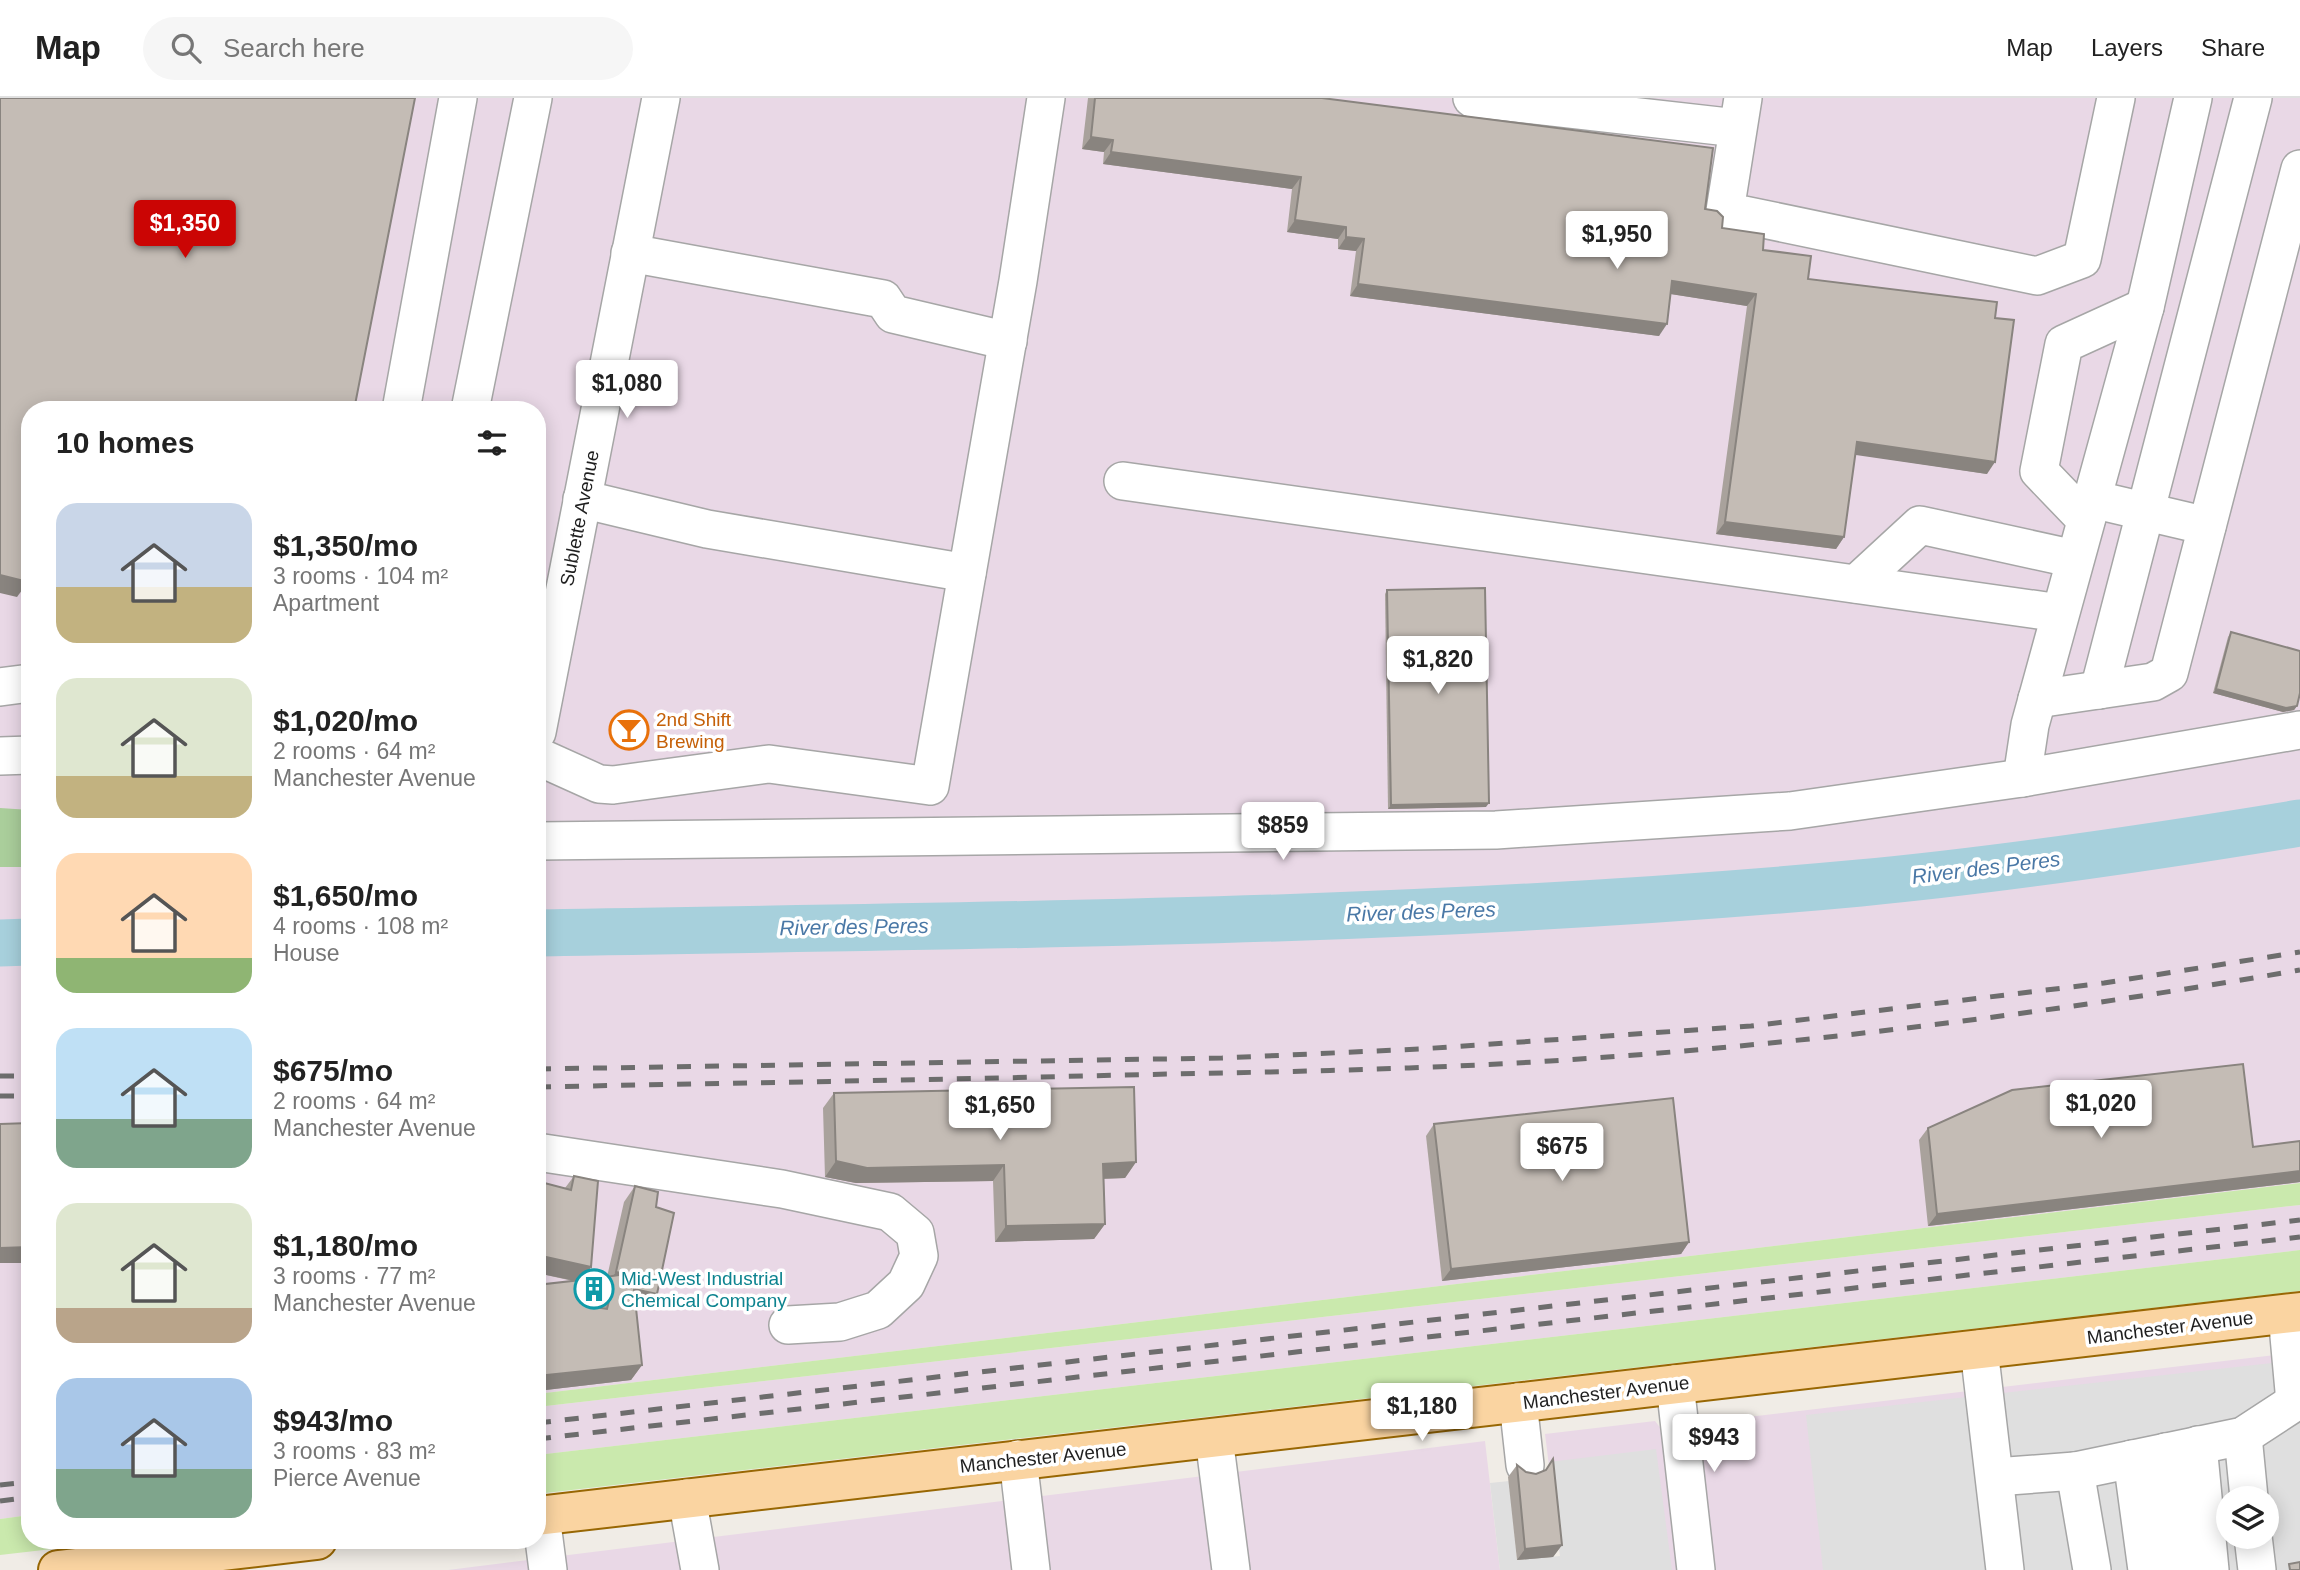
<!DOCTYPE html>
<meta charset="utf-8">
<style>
:root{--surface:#fff;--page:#f6f6f6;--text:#222;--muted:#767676;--line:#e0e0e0;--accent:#cb0504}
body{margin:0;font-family:Helvetica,sans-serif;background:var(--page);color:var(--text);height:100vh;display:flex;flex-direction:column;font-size:26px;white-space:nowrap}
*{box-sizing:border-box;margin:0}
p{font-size:23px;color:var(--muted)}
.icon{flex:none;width:38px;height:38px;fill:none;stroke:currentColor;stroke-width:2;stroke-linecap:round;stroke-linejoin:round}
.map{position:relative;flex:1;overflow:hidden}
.panel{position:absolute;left:21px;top:303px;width:525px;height:1148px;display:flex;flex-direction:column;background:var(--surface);border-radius:28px;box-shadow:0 4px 18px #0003}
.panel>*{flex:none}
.controls{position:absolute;left:2216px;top:1388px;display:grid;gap:14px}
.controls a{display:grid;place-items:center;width:63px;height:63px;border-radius:50%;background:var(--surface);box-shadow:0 4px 18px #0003;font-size:35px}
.price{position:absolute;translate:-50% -60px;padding:0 16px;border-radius:7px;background:#fff;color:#222;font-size:23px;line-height:46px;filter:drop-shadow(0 2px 4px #0008)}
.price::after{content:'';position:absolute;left:50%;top:42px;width:21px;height:16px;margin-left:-10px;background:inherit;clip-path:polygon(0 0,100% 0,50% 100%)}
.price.on{background:var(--accent);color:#fff}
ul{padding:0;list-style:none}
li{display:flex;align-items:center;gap:21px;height:175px;padding:0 35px}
li span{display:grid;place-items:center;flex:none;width:196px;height:140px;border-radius:21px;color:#555}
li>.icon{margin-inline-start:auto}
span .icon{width:84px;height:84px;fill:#fffc;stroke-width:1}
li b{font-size:30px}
h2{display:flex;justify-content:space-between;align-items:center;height:84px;padding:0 35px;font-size:30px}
header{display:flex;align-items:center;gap:42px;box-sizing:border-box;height:98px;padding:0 35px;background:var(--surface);border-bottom:2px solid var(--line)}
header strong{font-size:33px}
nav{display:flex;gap:38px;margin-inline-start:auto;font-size:24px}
.search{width:490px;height:63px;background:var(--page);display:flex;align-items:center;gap:18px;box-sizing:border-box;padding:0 24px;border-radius:38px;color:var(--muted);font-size:26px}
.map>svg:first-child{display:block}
</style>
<header>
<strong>Map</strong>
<div class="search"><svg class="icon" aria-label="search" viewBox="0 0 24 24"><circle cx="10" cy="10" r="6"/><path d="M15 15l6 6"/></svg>Search here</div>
<nav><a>Map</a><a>Layers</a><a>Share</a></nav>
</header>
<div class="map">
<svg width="2300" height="1472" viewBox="0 0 2300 1472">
<rect width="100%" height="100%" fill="#f0ece6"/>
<g fill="#e9d8e6" fill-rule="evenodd">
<polygon points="0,0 2300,0 2300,1085 537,1296 537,312 30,312 30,1417 0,1421"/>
<polygon points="2300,1107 2300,1152 537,1357 537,1309"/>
<path d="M2300,1254v218h-587l-16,-147zM2228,1400h38v38h-38z"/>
<polygon points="1655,1323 1662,1332 1677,1472 1562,1472 1545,1336"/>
<polygon points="1485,1343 1500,1472 448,1472"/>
</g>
<g fill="#cae9ad">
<polygon points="2300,1085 2300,1107 537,1309 537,1296"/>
<polygon points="2300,1152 2300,1193 537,1396 537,1357"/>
<polygon points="30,1417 30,1442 130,1442 0,1457 0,1421"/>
</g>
<polygon fill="#aace9b" points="0,710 30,712 30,769 0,769"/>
<g fill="#dfdfdf" fill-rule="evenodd">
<path d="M2300,1262v210h-477l-17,-155zM2228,1400h38v38h-38z"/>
<polygon points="1656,1351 1672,1472 1500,1472 1490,1385 1509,1383 1517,1462 1560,1458 1549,1364"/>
</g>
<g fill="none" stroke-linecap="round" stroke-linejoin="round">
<g stroke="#a7d0dc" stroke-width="47">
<path d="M537,835c441,-8 883,-9 1323,-50 147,-14 294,-36 440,-60"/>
<polyline points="0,845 30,844"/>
</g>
<g stroke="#a6a6a6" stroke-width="40">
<g id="minor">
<polyline points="1472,0 1737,30"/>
<polyline points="1743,0 1725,113 2037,178 2082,161 2116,0"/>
<polyline points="2193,0 2145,209 2030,627 2022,680 2300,632"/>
<polyline points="630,155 883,201 893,216 1008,243"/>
<polyline points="401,312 458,0"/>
<polyline points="470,312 533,0"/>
<polyline points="1123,383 2060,515"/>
<polyline points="582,401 707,431 967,475"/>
<polyline points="2092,401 2207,428"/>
<polyline points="2086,422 2039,373 2064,246 2145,209"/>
<polyline points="1856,486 1920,427 2075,461"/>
<polyline points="0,589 30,585"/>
<polyline points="2099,592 2253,0"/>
<polyline points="2037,601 2153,584 2169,575 2300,71"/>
<polyline points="537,634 661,0"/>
<polyline points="0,658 30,657"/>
<polyline points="537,658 599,686 613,687 769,666 930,688 1018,183 1046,0"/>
<polyline points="537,743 1496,732 1790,713 2022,680"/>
<polyline points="537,1054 782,1091 890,1114 915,1135 919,1158 906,1186 878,1212 840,1224 788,1227"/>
<polyline points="2287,1216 2295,1304 2300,1303"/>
<polyline points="1979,1251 2005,1472"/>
<polyline points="1675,1286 1696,1472"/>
<polyline points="1518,1304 1525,1367"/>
<polyline points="2243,1338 2249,1400"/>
<polyline points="1214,1340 1231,1472"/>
<polyline points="2198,1347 2210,1472"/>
<polyline points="2166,1354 2179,1472"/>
<polyline points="1018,1361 1031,1472"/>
<polyline points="2132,1361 2147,1472"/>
<polyline points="2075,1373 2092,1472"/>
<polyline points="1995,1379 2075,1373 2243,1338 2295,1304"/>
<polyline points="687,1400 700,1472"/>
<polyline points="541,1418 548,1472"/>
<polyline points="2253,1438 2257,1472"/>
</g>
</g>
<g stroke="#986703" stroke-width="42">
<g id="major">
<polyline points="537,1418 2300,1214"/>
<polyline points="58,1472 317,1442"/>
</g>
</g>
<use href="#minor" stroke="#fff" stroke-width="37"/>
<use href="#major" stroke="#fad4a1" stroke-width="38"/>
<g stroke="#6d6d6d" stroke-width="5" stroke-dasharray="14 14" stroke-linecap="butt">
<polyline points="537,971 1222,960 1420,951 1751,928 2104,885 2300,854"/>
<polyline points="0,978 30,978"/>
<path d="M537,989c196,-4 391,-7 587,-12 142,-3 284,-5 426,-14 251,-16 502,-48 750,-91"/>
<polyline points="0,998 30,998"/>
<polyline points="537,1325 2300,1122"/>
<polyline points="537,1341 2300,1139"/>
<polyline points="0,1387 30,1384"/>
<polyline points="0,1403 30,1399"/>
</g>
</g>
<g fill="#a9a29c" fill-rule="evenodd">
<polygon points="1088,0 1322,0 1705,111 1722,130 1763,152 1808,181 1995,220 1987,376 1855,356 1844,439 1836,451 1716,436 1747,208 1671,196 1659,238 1350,198 1356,153 1338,151 1338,141 1287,134 1292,91 1103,66 1104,54 1082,51"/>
<polygon points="1387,492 1486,709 1388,711 1385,496"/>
<polygon points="2231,534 2297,608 2294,612 2283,614 2213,595 2228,539"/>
<polygon points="834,995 1136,1064 1125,1080 1104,1081 1105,1126 1094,1141 995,1144 993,1083 856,1085 825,1079 823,1010"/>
<polygon points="1434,1026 1689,1144 1681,1156 1442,1183 1426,1038"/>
<polygon points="1928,1030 2253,1049 2300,1043 2300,1084 1928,1128 1919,1042"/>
<path d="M574,1078l24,5 -7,86 -10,13 9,-1 -2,13 10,-14 9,-1 17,-75 11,-16 23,6 -2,15 18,6 -17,81 -11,15 -10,-2 6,58 -11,15 -94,11v-106l36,-4 -36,-8v-92l28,7zM588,1199l14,3 -2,8 -13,-2z"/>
<polygon points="1517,1367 1562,1447 1553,1459 1517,1462 1508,1379"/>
</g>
<g fill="#89847f">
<polygon points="1091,39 1113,42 1104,54 1082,51"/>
<polygon points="1111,54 1301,79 1292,91 1103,66"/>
<polygon points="1295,122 1346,129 1338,141 1287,134"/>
<polygon points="1346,139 1364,141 1356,153 1338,151"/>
<polygon points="1672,183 1756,196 1747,208 1664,195"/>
<polygon points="1358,186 1667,226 1659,238 1350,198"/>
<polygon points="1857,344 1995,364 1987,376 1849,356"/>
<polygon points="1725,424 1844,439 1836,451 1716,436"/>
<polygon points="0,477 28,484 17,499 0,495"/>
<polygon points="2216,591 2297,608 2294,612 2283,614 2213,595"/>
<polygon points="1489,705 1486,709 1388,711 1391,707"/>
<polygon points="836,1063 1004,1067 993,1083 856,1085 825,1079"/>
<polygon points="1136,1064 1125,1080 1092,1081 1103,1066"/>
<polygon points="2300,1073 2300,1084 1928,1128 1937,1116"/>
<polygon points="1105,1126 1094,1141 995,1144 1006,1128"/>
<polygon points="1689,1144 1681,1156 1442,1183 1451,1171"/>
<polygon points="30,1149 30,1165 0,1165 0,1150"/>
<polygon points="537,1157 591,1169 580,1184 537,1175"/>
<polygon points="616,1174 626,1176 613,1187 602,1202 587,1199 598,1183 608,1185"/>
<polygon points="634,1191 657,1196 646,1211 623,1207"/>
<polygon points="642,1267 631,1282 537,1293 537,1278"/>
<polygon points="1562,1447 1553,1459 1517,1462 1525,1451"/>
</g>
<g fill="#c4bcb5" stroke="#89847f" stroke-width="2">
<polygon points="0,0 415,0 354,312 30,312 30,475 28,484 0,477"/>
<polygon points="1095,0 1322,0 1713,50 1705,111 1717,113 1723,119 1722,130 1764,136 1763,152 1811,158 1808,181 1997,204 1995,220 2014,222 1995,364 1857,344 1844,439 1725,424 1756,196 1672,183 1667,226 1358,186 1364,141 1346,139 1346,129 1295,122 1301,79 1111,54 1113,42 1091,39"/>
<polygon points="1485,490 1489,705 1391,707 1387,492"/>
<polygon points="2231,534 2300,553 2300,595 2297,608 2286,610 2216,591"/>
<polygon points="2243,966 2253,1049 2300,1043 2300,1073 1937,1116 1928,1030 2012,992"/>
<polygon points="1134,989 1136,1064 1103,1066 1105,1126 1006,1128 1004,1067 867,1070 836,1063 834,995"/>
<polygon points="1673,1000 1689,1144 1451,1171 1434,1026"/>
<polygon points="30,1025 30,1149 0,1150 0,1026"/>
<polygon points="574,1078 598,1083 591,1169 537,1157 537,1083 571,1092"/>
<polygon points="635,1088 658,1094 656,1109 674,1115 657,1196 634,1191 642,1267 537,1278 537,1187 590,1181 587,1208 607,1211 613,1187 598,1183 598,1180 626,1176 616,1174"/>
<polygon points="1553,1361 1562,1447 1525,1451 1517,1367 1526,1374 1536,1376 1546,1372"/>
<polygon points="2300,1464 2300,1472 2290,1472 2289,1466"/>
</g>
<defs>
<g id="bar-ring" transform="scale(2.0125)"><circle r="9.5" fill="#fff" stroke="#e8710a" stroke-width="1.5"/><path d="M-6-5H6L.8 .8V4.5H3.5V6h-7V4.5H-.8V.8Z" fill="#e8710a"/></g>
<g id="building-ring" transform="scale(2.0125)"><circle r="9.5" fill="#fff" stroke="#0f9aa8" stroke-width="1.5"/><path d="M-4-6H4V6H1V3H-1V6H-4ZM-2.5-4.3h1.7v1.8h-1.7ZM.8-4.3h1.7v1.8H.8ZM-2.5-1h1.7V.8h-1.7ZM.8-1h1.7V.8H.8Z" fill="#0f9aa8"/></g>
</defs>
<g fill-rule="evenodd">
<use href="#bar-ring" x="629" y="632"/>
<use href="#building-ring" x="594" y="1191"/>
</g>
<g text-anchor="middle" stroke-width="7" stroke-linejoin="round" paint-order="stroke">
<g font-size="19" fill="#1f1f1f" stroke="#fff">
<text transform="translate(579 420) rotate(-79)" y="7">Sublette Avenue</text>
<text transform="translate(2170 1229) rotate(-7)" y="7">Manchester Avenue</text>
<text transform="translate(1606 1294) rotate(-7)" y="7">Manchester Avenue</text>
<text transform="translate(1043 1359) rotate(-6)" y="7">Manchester Avenue</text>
</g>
<g font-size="19" fill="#c56008" stroke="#fff" text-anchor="start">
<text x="656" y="628">2nd Shift<tspan x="656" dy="22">Brewing</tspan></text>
</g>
<g font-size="19" fill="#0d838f" stroke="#fff" text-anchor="start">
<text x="621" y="1187">Mid-West Industrial<tspan x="621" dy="22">Chemical Company</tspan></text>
</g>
<g font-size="21" font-style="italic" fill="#4a78a6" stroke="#fff">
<text transform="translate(1986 770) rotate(-7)" y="7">River des Peres</text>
<text transform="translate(1421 814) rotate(-2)" y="7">River des Peres</text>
<text transform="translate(854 829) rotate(-1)" y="7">River des Peres</text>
</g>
</g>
</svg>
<div class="controls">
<a><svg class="icon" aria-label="layers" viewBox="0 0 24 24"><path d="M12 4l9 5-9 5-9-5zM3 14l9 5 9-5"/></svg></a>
</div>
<b class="price on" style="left:185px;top:162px">$1,350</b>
<b class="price" style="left:1617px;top:173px">$1,950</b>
<b class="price" style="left:627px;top:322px">$1,080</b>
<b class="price" style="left:1438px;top:598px">$1,820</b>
<b class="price" style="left:1283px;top:764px">$859</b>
<b class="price" style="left:2101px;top:1042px">$1,020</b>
<b class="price" style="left:1000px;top:1044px">$1,650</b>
<b class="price" style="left:1562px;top:1085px">$675</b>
<b class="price" style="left:1422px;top:1345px">$1,180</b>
<b class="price" style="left:1714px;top:1376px">$943</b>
<section class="panel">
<h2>10 homes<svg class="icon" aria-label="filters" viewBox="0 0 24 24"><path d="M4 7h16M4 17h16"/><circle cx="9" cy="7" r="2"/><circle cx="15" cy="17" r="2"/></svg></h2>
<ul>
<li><span style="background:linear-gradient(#c9d6e8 60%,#c2b280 0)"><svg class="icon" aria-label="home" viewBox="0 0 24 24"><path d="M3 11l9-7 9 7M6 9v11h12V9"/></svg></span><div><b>$1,350/mo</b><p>3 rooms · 104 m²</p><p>Apartment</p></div></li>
<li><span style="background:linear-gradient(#dfe7d0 70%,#c2b280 0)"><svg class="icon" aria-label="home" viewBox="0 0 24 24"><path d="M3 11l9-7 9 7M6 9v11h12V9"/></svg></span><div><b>$1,020/mo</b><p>2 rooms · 64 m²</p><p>Manchester Avenue</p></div></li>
<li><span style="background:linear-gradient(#ffd9b3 75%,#8fb573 0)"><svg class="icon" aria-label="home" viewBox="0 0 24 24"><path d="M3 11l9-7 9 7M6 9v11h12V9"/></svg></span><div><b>$1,650/mo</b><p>4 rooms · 108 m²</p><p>House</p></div></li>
<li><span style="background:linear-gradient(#bfe0f5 65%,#7fa58c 0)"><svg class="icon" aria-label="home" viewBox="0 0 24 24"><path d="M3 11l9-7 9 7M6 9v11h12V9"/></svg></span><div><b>$675/mo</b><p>2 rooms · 64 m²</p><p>Manchester Avenue</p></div></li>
<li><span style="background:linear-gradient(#dfe7d0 75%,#b9a48a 0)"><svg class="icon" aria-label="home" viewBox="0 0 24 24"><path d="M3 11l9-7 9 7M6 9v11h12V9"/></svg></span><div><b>$1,180/mo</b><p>3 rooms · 77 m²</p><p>Manchester Avenue</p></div></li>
<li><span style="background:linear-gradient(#a9c7e8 65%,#7fa58c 0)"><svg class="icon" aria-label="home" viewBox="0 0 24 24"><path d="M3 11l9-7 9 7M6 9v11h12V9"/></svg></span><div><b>$943/mo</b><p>3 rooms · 83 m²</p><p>Pierce Avenue</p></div></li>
</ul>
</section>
</div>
